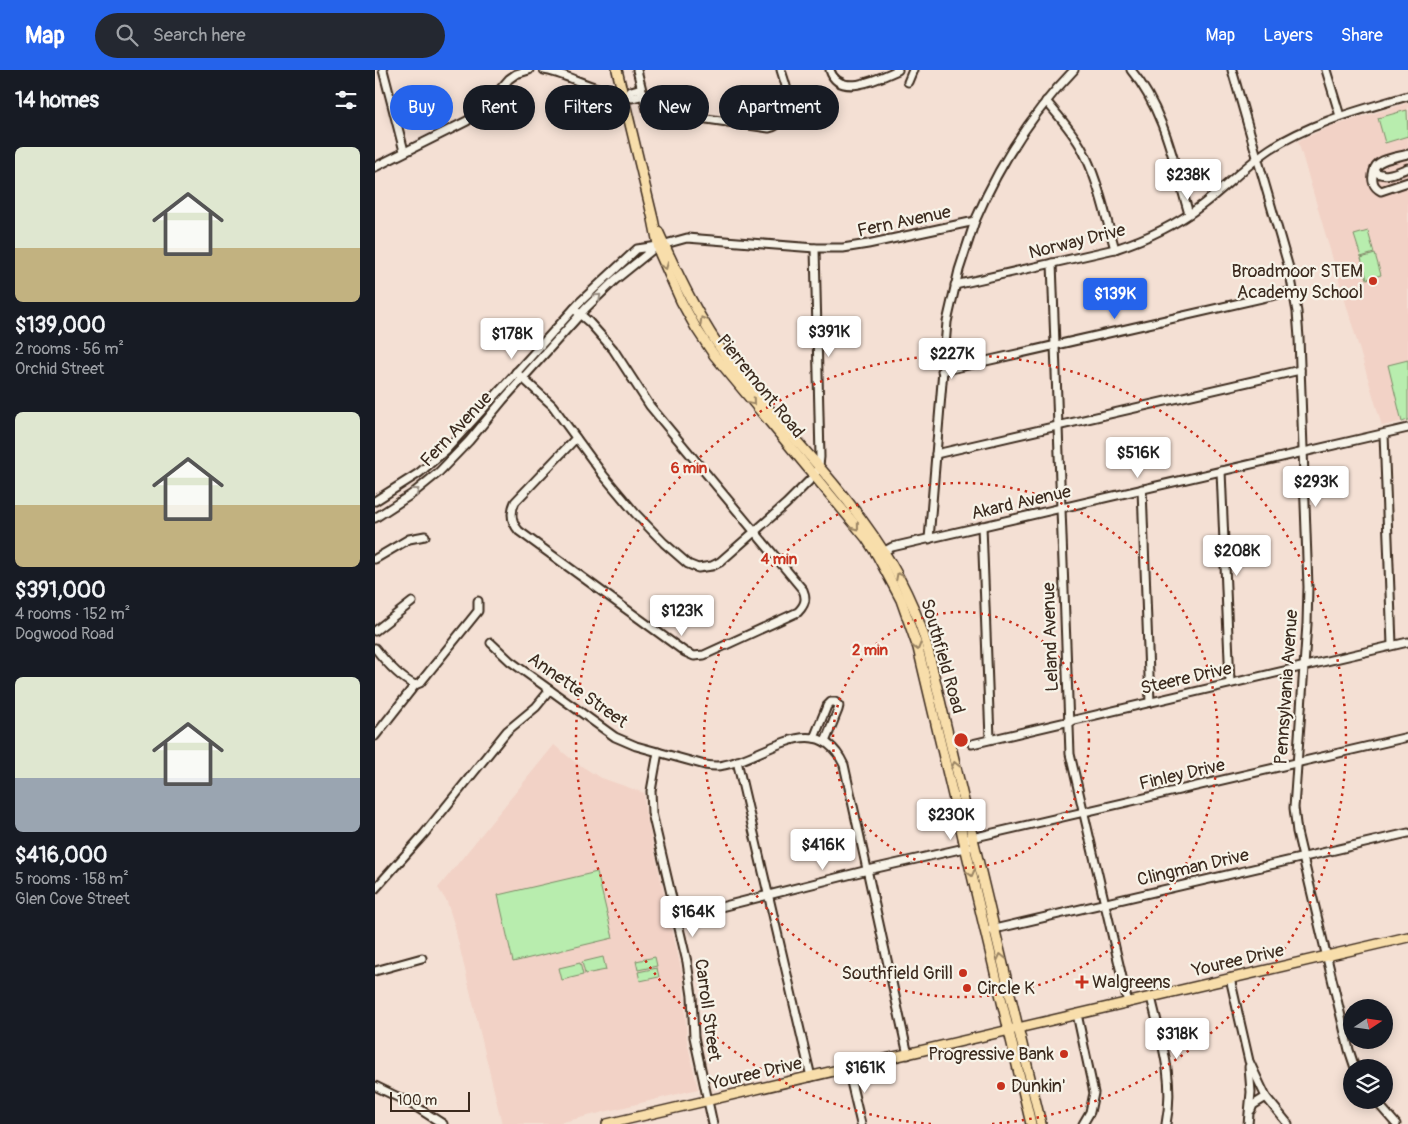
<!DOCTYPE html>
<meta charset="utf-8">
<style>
:root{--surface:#171b24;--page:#242831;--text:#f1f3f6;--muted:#9ea1a6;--accent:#2563eb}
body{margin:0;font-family:Pangolin,sans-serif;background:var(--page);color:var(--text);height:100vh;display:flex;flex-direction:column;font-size:19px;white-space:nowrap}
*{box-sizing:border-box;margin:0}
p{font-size:16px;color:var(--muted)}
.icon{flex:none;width:28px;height:28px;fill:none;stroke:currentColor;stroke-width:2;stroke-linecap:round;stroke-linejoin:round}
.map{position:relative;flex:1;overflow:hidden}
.side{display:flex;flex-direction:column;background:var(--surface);width:375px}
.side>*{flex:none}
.banner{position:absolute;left:15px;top:15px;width:475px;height:45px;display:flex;gap:10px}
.needle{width:32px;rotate:77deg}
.tools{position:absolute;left:968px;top:929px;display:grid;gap:10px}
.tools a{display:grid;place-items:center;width:50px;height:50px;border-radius:50%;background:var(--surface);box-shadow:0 2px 12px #0003;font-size:25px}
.scale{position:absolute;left:15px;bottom:12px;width:80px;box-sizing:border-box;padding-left:5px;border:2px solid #3b2a1e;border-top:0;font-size:14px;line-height:18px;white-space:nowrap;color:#3b2a1e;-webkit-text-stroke:4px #f7f3e8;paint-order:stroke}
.price{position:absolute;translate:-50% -42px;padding:0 11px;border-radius:5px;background:#fff;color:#222;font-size:16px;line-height:32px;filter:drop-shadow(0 1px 2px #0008)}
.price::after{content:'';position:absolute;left:50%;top:30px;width:15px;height:11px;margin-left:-8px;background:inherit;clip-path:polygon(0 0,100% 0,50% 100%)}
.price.current{background:var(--accent);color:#fff}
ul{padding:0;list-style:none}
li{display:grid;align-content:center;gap:10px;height:265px;padding:0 15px}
li span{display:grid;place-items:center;height:155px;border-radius:8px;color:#555}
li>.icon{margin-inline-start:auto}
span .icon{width:90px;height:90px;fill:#fffc;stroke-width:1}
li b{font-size:21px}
h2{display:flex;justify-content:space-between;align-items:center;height:60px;padding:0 15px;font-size:21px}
.pill{padding:0 18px;border-radius:22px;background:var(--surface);box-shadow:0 2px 12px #0003;font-size:18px;line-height:45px}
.pill.current{background:var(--accent);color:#fff}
header{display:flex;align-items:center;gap:30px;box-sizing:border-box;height:70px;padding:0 25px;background:var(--accent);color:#fff}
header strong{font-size:24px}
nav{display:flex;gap:28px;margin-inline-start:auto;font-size:18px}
.search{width:350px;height:45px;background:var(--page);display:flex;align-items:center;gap:12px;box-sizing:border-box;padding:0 18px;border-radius:28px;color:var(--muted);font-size:19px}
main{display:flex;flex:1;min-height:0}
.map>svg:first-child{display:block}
</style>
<header>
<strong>Map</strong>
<div class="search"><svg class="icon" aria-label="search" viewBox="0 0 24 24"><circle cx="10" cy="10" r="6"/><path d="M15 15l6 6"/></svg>Search here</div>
<nav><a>Map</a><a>Layers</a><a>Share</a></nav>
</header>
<main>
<section class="side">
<h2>14 homes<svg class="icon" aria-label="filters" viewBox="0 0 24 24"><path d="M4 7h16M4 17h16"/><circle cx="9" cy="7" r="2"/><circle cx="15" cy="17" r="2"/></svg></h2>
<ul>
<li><span style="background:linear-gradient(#dfe7d0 65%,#c2b280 0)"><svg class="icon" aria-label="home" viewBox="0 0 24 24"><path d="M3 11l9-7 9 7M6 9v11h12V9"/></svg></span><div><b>$139,000</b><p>2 rooms · 56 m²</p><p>Orchid Street</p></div></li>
<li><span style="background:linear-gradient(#dfe7d0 60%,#c2b280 0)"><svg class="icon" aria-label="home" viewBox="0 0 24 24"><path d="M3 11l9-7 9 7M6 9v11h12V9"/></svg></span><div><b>$391,000</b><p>4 rooms · 152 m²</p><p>Dogwood Road</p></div></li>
<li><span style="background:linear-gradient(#dfe7d0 65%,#9aa5b1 0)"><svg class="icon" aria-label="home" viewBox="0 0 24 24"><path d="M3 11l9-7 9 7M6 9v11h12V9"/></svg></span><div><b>$416,000</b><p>5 rooms · 158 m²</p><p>Glen Cove Street</p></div></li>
</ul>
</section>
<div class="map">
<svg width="1033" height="1054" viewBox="0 0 1033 1054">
<rect width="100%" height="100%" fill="#f4e0d4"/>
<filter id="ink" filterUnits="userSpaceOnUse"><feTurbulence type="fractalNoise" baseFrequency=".02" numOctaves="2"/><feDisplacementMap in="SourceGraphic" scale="10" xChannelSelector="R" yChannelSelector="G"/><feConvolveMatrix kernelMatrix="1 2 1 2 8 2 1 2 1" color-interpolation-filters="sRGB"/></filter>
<g filter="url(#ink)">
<g fill="#f2d2c6">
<polygon points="1033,33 1033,350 1007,356 923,71 954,57"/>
<polygon points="179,675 200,692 224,707 269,723 270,740 308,907 312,971 323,1019 180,1054 127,1054 79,854 72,832 63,818"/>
</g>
<g fill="#b8edae" stroke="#7a8c66">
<polygon points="1032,40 1033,66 1010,73 1003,48"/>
<polygon points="993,161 999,183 986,187 979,165"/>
<polygon points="1000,184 1006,205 992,209 986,188"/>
<polygon points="1033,290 1033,350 1027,352 1013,295"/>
<polygon points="222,802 238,868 138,892 123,825"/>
<polygon points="228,887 231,900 210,904 207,892"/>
<polygon points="280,887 282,896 263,900 261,891"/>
<polygon points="205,893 208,905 187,910 184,898"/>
<polygon points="282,898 284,907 265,911 263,902"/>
</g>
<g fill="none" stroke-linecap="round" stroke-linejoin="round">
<g stroke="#3b2a1e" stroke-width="11">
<g id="minor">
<polyline points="8,0 29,81"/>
<path d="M169,0c23,3 56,25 78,21"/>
<path d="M262,0l10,40 5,6 41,1 76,11c6,-1 9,-4 13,-8 13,-15 4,-33 -1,-50"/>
<path d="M455,0c9,29 50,8 68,0"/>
<path d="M756,0c34,41 43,94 58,144"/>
<polyline points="857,0 914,198 922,242 924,268 933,517 932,554 919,738 922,762 974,980 980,998"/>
<polyline points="951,0 965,46"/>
<polyline points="533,12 538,0"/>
<polyline points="248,26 253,25 257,28 265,26 268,22 263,19 256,21 253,25"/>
<path d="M671,31c13,15 25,29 35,46 17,31 24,68 34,102"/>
<path d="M1033,84c-10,3 -34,5 -34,17 10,8 23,1 34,-3"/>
<polyline points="0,97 92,51 107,40 134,9 141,4 154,0"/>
<path d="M999,101c-3,9 -1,16 7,20l27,-9"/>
<polyline points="677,193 695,684 753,933"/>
<path d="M580,215l160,-36c31,-10 61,-24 87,-44 24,-18 44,-40 68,-56 42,-27 91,-39 138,-53"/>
<path d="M199,239l15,13 24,27 37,57 153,184c4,9 2,15 -5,22l-94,43 -10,1 -9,-4 -166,-121c-8,-9 -9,-18 -4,-29l61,-64"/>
<polyline points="567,301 918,221"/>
<polyline points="141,302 177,335 229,406 260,443 289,473 313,494 323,498 337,496 345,492 411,434 439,406 444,396 445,387 440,178"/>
<polyline points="1009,364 1017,575"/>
<polyline points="561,384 925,300"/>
<polyline points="846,401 855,613"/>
<polyline points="767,419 775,632"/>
<path d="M0,431l44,-28 28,-24 133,-147 57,-53 21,-3 29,-8 128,10h28l25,-4 107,-23c24,-56 56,-107 99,-151"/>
<polyline points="0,448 37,424 64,402 94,371 128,330 211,238 240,210 282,176"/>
<polyline points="607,456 615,669"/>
<polyline points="554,469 572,252 584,200 600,151"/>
<polyline points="506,483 517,477 1033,358"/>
<polyline points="0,489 34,469 50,466"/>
<polyline points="0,561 37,532"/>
<path d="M116,573l19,18 105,76 21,9 69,19c6,1 13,2 19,0 41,-7 93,-58 120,0l64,290"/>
<path d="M0,578c10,13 25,30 40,37l5,-2 54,-67 4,-5v-10"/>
<polyline points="0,666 40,615"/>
<polyline points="439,668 452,636 456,632 460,632 464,636 463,640 450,672"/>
<polyline points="597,674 1033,572"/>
<polyline points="283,682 276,721 277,743 312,892 317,926 319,967 338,1054"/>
<polyline points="362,691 436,1007"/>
<polyline points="588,770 1033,667"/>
<polyline points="0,819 49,764 132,661 161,637 175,620"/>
<polyline points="302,848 493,800 594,777"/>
<polyline points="615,860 1033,763"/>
<polyline points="0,901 47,888"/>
<polyline points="855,908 874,991 891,1027 913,1054"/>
<path d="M776,927c10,43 24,83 15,127"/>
<polyline points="702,944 719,1023 715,1042 708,1054"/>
<polyline points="473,999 486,1054"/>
<polyline points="0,1016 35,1033 68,1054"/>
<polyline points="1000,1030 1021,1054"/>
<polyline points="876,1040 878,1035 891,1027"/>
<polyline points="873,1054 876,1022 874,997"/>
</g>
</g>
<g stroke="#3b2a1e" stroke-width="12">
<g id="major">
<polyline points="242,0 278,149 285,184 306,231 321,258 339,285 491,468 502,485 526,530 543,578 656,1054"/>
<path d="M283,161c21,46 42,91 73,132 72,94 165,168 197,287l113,474"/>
<polyline points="232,1054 1033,867"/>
</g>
</g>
<use href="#minor" stroke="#f7f3e8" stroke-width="7"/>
<use href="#major" stroke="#f8deab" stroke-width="9"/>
</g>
<defs><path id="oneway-chevron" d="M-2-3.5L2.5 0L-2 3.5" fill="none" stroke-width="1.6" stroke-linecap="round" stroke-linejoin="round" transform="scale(1.25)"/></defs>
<g stroke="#9a8464">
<use href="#oneway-chevron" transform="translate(290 196) rotate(68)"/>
<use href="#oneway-chevron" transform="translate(328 250) rotate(-121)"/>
<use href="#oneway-chevron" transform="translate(377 332) rotate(50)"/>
<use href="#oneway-chevron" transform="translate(481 457) rotate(51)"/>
<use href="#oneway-chevron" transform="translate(524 506) rotate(-117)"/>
<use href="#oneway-chevron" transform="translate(542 577) rotate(74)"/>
<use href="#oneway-chevron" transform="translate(580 695) rotate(-103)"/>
<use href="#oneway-chevron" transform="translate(596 803) rotate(76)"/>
<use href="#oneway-chevron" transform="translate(626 887) rotate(-103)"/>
</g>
<g stroke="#998e83">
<use href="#oneway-chevron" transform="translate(223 227) rotate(-44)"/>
<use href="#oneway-chevron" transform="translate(41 421) rotate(-38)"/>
</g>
</g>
<g fill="none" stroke="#c8321e" stroke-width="2.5" stroke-dasharray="2.5 5">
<circle cx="586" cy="670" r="128"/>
<circle cx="586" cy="670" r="257"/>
<path d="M556 1054A385 385 0 1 1 616 1054"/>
</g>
<g fill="#c8321e" stroke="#f7f3e8" stroke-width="2">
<circle cx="998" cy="211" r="5"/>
<circle cx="588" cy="903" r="5"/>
<path d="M704.5 904.5h5v5h5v5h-5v5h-5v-5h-5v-5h5z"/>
<circle cx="592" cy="918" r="5"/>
<circle cx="689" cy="984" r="5"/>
<circle cx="626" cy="1016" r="5"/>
</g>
<g text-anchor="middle" stroke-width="4.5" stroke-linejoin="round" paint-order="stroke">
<g font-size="18" fill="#3b2a1e" stroke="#f7f3e8">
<text transform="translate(529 151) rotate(-12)" y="6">Fern Avenue</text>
<text transform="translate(702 171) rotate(-14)" y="6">Norway Drive</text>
<text transform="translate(386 316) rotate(51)" y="6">Pierremont Road</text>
<text transform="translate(81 359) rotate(-47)" y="6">Fern Avenue</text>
<text transform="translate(646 432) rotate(-13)" y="6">Akard Avenue</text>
<text transform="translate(675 567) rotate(-92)" y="6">Leland Avenue</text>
<text transform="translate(568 586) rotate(74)" y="6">Southfield Road</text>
<text transform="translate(811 608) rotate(-13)" y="6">Steere Drive</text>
<text transform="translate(911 617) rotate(-86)" y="6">Pennsylvania Avenue</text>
<text transform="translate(203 620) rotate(35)" y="6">Annette Street</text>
<text transform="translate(807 704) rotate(-13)" y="6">Finley Drive</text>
<text transform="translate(818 797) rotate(-13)" y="6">Clingman Drive</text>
<text transform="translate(863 890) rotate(-13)" y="6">Youree Drive</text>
<text transform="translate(333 940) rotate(82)" y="6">Carroll Street</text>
<text transform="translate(381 1003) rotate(-13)" y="6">Youree Drive</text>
</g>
<g font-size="18" fill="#3b2a1e" stroke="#f7f3e8" text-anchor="end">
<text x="988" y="207">Broadmoor STEM<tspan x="988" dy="21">Academy School</tspan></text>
<text x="578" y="909">Southfield Grill</text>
<text x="717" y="918" text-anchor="start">Walgreens</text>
<text x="602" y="924" text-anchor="start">Circle K</text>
<text x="679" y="990">Progressive Bank</text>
<text x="636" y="1022" text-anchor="start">Dunkin'</text>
</g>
</g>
<circle cx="586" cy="670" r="8" fill="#c8321e" stroke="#f7f3e8" stroke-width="2.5"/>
<g font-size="15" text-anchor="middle" font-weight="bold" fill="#c8321e" stroke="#f7f3e8" stroke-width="4.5" stroke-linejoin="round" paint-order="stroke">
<text x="314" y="403">6 min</text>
<text x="404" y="494">4 min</text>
<text x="495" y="585">2 min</text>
</g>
</svg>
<div class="tools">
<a><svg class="needle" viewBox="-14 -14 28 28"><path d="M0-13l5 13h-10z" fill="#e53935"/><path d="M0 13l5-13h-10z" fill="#9ea1a6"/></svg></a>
<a><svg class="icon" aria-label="layers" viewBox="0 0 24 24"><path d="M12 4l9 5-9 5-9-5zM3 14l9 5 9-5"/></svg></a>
</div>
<div class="scale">100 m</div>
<b class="price" style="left:813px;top:131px">$238K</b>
<b class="price current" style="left:740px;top:250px">$139K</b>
<b class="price" style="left:454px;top:288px">$391K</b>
<b class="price" style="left:137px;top:290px">$178K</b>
<b class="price" style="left:577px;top:310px">$227K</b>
<b class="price" style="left:763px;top:409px">$516K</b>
<b class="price" style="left:941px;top:438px">$293K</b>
<b class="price" style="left:862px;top:507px">$208K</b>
<b class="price" style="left:307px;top:567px">$123K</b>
<b class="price" style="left:576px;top:771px">$230K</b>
<b class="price" style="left:448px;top:801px">$416K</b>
<b class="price" style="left:318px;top:868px">$164K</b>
<b class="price" style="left:802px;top:990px">$318K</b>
<b class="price" style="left:490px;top:1024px">$161K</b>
<div class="banner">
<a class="pill current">Buy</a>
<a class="pill">Rent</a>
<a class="pill">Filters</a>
<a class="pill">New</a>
<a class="pill">Apartment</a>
</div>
</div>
</main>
